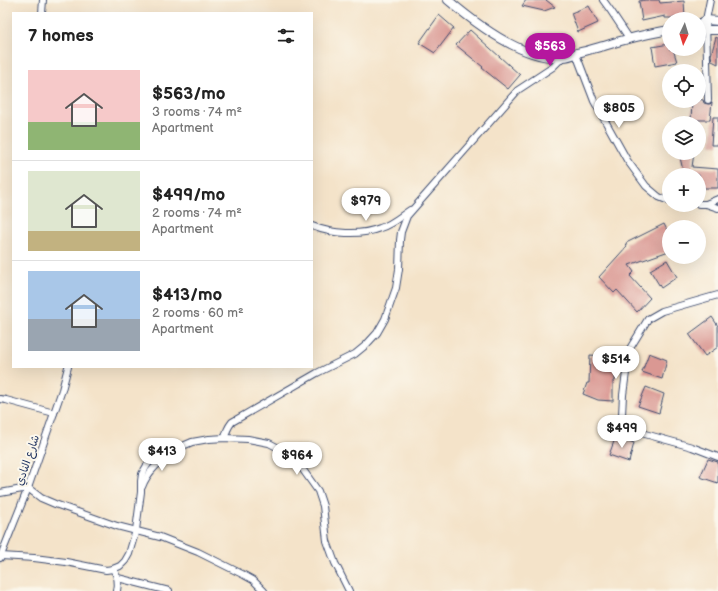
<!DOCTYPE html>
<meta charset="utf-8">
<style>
:root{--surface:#fff;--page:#f6f6f6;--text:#222;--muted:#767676;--line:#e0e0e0;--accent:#b5179e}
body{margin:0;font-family:"Balsamiq Sans","Playpen Sans Arabic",sans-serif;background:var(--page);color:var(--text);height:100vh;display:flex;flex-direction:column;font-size:15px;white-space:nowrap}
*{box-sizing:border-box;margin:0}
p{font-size:13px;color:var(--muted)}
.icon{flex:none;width:22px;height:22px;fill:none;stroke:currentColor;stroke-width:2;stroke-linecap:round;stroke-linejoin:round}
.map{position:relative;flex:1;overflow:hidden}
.panel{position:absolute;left:12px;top:12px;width:301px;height:356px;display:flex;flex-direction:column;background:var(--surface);border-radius:0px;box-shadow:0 4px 16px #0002}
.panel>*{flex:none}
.needle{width:26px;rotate:184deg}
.tools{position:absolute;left:662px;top:12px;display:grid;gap:8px}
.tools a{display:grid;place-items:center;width:44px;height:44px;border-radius:50%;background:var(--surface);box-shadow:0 4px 16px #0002;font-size:20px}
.price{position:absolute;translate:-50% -34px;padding:0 9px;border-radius:14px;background:#fff;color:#222;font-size:13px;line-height:26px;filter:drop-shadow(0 1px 2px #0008)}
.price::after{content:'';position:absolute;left:50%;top:24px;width:12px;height:9px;margin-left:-6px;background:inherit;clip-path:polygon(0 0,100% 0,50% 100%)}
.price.on{background:var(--accent);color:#fff}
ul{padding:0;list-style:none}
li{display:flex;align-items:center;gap:12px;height:100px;padding:0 16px}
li+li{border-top:1px solid var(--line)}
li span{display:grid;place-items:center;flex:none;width:112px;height:80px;border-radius:0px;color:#555}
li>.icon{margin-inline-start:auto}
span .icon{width:48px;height:48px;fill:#fffc;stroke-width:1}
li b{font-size:17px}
h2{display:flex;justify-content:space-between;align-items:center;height:48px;padding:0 16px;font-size:17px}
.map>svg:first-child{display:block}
</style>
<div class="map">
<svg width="718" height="591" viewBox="0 0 718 591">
<rect width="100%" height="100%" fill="#fbf7ec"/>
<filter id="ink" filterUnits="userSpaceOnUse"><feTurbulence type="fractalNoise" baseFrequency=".025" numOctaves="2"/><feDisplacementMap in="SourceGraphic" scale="8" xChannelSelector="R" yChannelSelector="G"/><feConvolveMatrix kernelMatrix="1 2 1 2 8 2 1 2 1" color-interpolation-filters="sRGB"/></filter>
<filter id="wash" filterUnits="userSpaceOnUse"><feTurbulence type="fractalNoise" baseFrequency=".012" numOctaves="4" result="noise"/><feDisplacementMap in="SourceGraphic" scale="16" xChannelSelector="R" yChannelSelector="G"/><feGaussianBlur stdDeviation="0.9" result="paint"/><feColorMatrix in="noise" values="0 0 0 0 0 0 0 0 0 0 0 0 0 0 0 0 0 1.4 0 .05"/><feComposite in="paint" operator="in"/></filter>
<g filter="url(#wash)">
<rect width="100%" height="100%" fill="#f4e3c9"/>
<g id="blocks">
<g fill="#da9893">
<polygon points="526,0 546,0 555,7 544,11 522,6"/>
<polygon points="645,0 659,0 660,3 684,1 685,18 665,18 665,16 642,21 639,1"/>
<polygon points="589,6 598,23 578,32 571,13"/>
<polygon points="439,15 454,28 435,53 419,43"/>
<polygon points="470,30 520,75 508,89 482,68 483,67 456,45"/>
<polygon points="716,37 718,38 718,64 712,61 711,55"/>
<polygon points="669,44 669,49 673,49 677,62 655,66 652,47"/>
<polygon points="699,99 703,100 704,103 708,104 710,104 712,102 710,120 691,120 692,101 699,101"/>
<polygon points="713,117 718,117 718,145 711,145"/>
<polygon points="679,153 694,153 692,167 718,169 718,188 699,188 699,175 684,175"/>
<polygon points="664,224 669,234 669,251 629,265 634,272 630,276 650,298 637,312 617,290 614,293 599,277 627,246 626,243"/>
<polygon points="667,260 677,277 661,288 650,270"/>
<polygon points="712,317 718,326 718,347 705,356 689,334"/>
<polygon points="649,353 667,360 662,379 642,372"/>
<polygon points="590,355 616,357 615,381 613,381 613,401 598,400 583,394 587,383 589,383"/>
<polygon points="646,387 664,394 659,413 638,406"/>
<polygon points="616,436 634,443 629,462 609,455"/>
<polygon points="708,459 718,462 718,483 700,477"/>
</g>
</g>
</g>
<g filter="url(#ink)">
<use href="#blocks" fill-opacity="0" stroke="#3c4a6e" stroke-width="1"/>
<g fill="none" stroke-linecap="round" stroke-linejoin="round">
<g stroke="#3c4a6e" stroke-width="8">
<g id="street">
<polyline points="603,0 611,11 629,38"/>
<polyline points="42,13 43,0"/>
<polyline points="576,54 594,101 627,160 646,186 659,197 669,201"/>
<polyline points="708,100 706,20 710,0"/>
<polyline points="699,204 706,204 718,208"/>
<polyline points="706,204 718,199"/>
<path d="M312,226c20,8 48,10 68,2 11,-3 21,-12 30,-18"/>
<polyline points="718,295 662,311 648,319 629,350 623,395 622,415 627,424 645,434 692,447 718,457"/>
<polyline points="0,399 6,400 54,413"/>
<path d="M225,438c1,-7 3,-11 7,-16l85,-49 38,-19 11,-9 11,-12 8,-14 11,-31 3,-19 1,-29 1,-8 6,-16 111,-126 35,-23 10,-10"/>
<path d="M142,487c6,-17 20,-27 33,-37"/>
<polyline points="0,493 28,488 41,498 55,504 117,526 160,537 198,552 244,575 253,580 264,591"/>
<polyline points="1,556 34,558 66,562 106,570 113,569 120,566 125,561 129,554 136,530 141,492 141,481 142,474 146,467 150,461 163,452 176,449 192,442 209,439 225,438 248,439 269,443 290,454 301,467 318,491 323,506 327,541 335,563 349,591"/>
<polyline points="0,558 28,488 62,390 68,367"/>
<path d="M113,569c5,7 6,13 4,22"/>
<polyline points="118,578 169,591"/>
</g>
</g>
<g stroke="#3c4a6e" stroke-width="10">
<g id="secondary">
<path d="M448,0c27,23 77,62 115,57 5,0 10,-2 14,-4 9,-2 18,-5 27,-7 21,-7 43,-12 65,-16"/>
<polyline points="699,24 706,20 718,21"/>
<polyline points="699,28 706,30 718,30"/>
</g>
</g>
<use href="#street" stroke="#fff" stroke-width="6"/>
<use href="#secondary" stroke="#fff" stroke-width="8"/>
</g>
</g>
<g text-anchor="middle" stroke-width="4" stroke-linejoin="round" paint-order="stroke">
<g font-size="11" fill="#1b2f5e" stroke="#fbf7ec">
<text transform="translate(27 460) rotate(-71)" y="4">شارع النادي</text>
</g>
</g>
</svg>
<div class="tools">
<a><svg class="needle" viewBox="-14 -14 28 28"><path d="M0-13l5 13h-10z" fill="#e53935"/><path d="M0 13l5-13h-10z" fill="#767676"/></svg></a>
<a><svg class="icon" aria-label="locate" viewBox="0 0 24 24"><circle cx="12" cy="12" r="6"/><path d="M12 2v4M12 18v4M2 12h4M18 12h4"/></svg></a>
<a><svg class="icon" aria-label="layers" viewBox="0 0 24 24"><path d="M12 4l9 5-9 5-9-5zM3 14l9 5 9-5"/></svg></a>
<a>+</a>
<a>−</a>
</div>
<b class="price on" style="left:550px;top:67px">$563</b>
<b class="price" style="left:619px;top:129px">$805</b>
<b class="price" style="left:366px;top:222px">$979</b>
<b class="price" style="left:616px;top:380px">$514</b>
<b class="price" style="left:622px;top:449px">$499</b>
<b class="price" style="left:162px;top:472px">$413</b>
<b class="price" style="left:297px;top:476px">$964</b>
<section class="panel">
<h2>7 homes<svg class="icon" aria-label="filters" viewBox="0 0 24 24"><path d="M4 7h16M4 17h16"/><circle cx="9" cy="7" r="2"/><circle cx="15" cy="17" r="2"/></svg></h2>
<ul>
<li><span style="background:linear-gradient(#f6c9c9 65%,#8fb573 0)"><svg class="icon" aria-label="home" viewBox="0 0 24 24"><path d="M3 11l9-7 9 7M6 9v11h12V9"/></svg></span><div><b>$563/mo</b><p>3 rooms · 74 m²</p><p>Apartment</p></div></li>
<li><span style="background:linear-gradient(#dfe7d0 75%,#c2b280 0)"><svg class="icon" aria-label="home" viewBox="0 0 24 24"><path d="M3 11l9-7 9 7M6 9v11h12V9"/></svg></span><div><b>$499/mo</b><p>2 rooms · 74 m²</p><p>Apartment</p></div></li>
<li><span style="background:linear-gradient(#a9c7e8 60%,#9aa5b1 0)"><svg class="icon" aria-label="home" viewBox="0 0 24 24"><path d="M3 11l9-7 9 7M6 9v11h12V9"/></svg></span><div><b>$413/mo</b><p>2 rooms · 60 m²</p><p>Apartment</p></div></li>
</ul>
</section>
</div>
